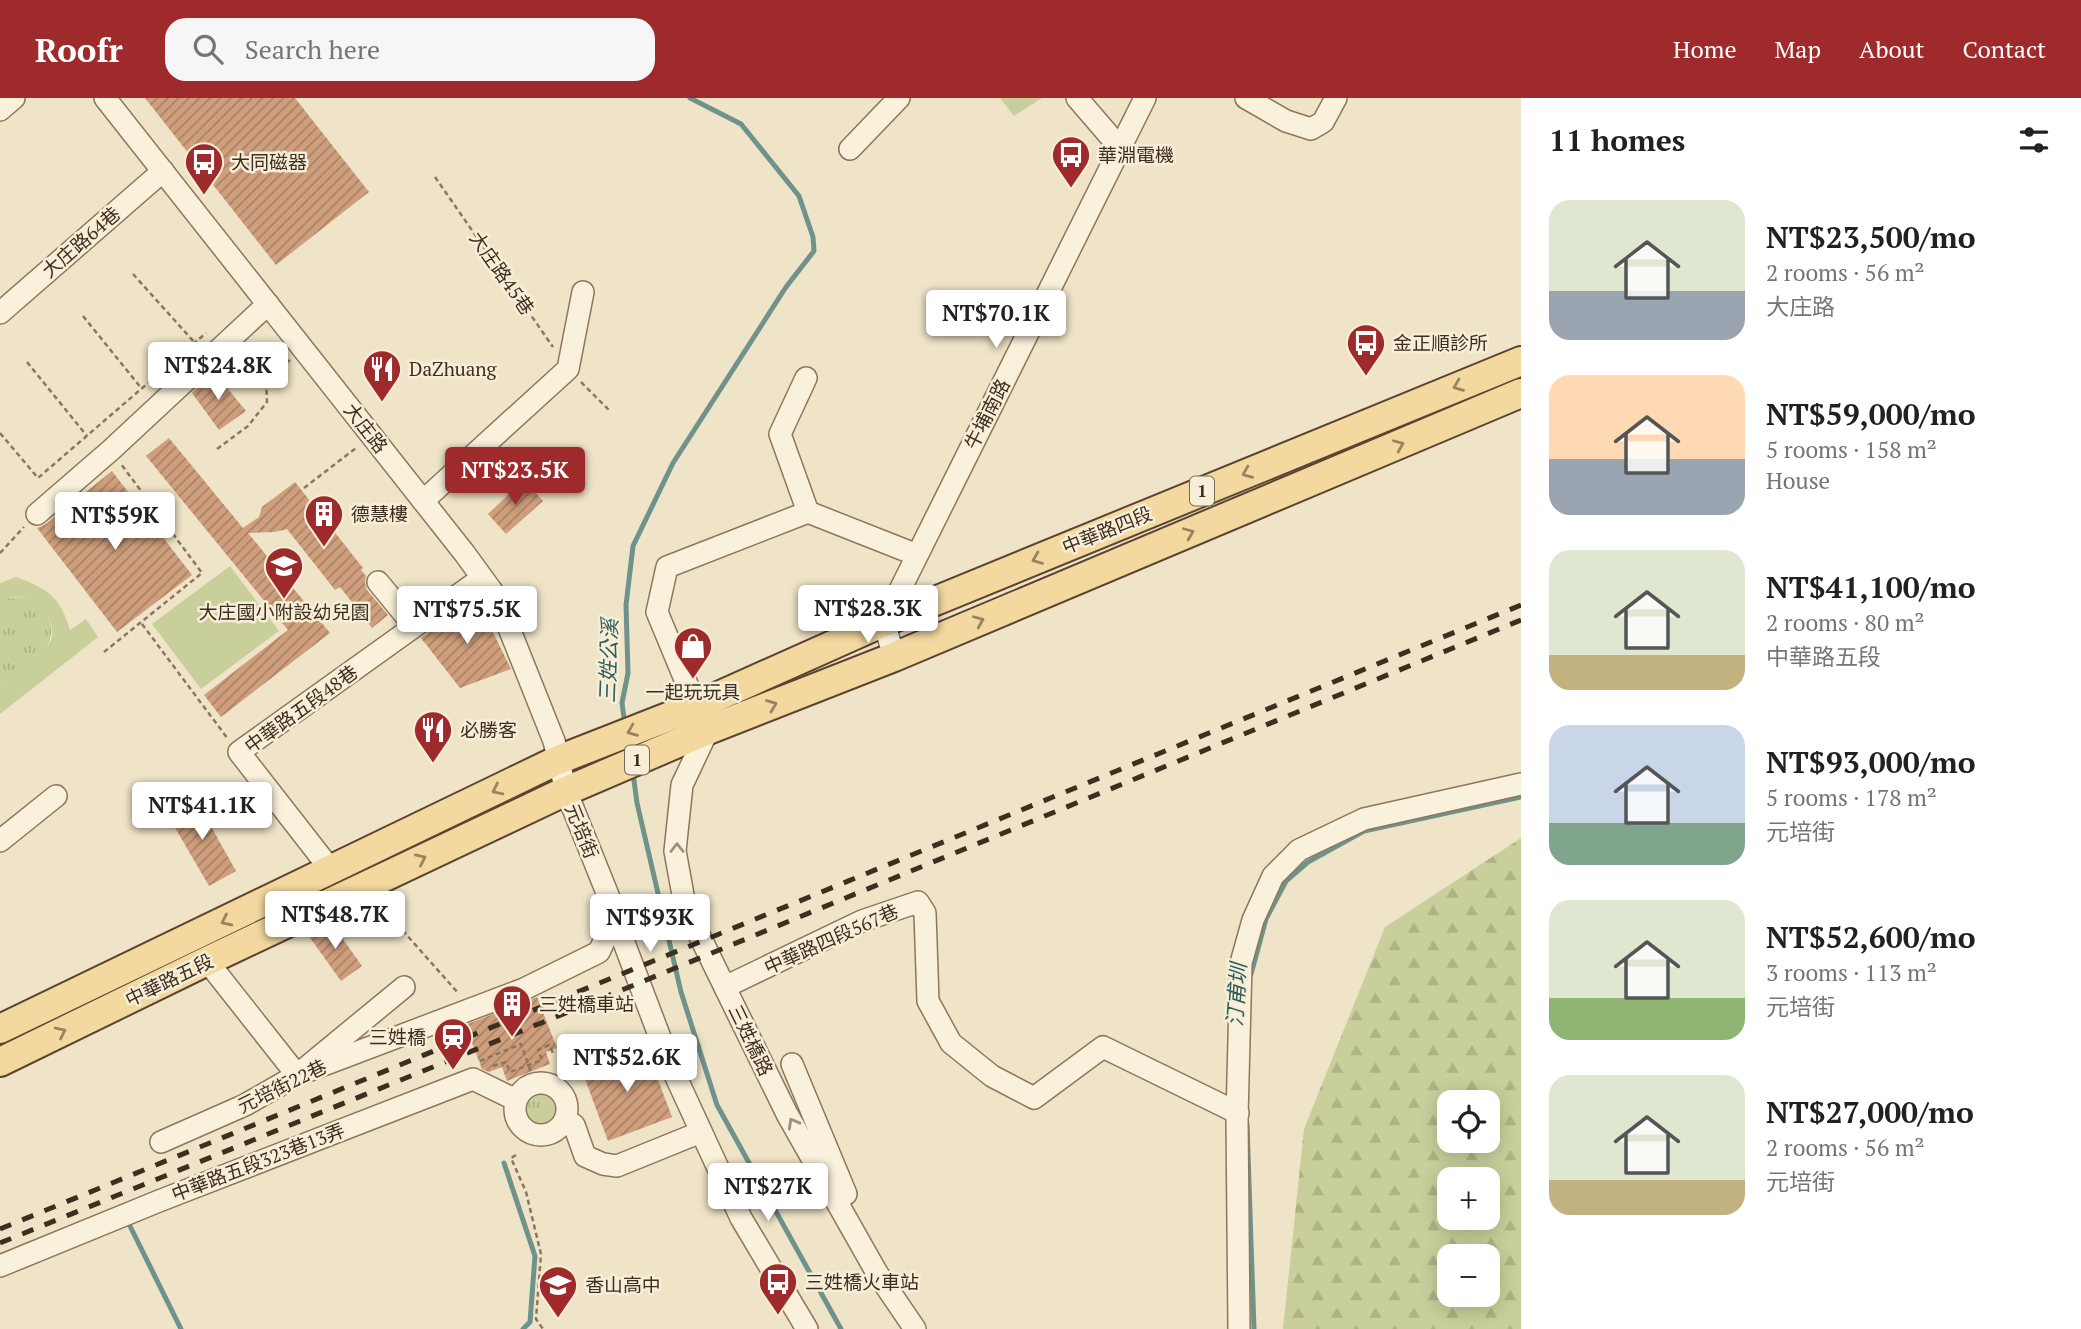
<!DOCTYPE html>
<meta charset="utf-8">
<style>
:root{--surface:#fff;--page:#f6f6f6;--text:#202124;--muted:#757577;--accent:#9e2a2b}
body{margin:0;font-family:"PT Serif","Noto Sans TC",serif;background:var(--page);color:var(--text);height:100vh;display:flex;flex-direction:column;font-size:26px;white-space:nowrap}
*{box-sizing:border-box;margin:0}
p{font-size:23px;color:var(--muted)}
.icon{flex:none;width:38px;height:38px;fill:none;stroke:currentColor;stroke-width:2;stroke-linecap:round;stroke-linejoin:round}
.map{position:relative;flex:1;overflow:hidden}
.sheet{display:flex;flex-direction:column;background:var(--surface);width:560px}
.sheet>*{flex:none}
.tools{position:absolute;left:1437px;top:992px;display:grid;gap:14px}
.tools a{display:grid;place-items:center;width:63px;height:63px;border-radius:14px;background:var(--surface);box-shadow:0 4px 18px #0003;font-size:35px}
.price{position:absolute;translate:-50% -60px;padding:0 16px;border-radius:7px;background:#fff;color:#222;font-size:23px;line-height:46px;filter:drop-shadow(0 2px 4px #0008)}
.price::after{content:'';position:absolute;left:50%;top:42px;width:21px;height:16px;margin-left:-10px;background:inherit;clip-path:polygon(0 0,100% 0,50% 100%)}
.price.current{background:var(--accent);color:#fff}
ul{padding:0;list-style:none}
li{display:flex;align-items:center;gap:21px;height:175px;padding:0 28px}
li span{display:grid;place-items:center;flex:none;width:196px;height:140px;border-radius:21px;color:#555}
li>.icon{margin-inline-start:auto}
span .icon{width:84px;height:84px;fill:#fffc;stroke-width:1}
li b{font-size:30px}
h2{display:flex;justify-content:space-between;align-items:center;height:84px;padding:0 28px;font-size:30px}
header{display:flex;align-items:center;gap:42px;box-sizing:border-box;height:98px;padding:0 35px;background:var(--accent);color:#fff}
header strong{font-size:33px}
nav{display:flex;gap:38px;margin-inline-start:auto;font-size:24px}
.search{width:490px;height:63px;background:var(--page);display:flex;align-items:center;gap:18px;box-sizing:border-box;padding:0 24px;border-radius:21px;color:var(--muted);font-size:26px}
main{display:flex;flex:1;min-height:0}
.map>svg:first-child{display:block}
</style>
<header>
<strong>Roofr</strong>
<div class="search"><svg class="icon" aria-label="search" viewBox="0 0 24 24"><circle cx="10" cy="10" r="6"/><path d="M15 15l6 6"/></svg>Search here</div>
<nav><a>Home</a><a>Map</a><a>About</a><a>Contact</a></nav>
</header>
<main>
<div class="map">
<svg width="1521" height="1231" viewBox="0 0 1521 1231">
<defs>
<pattern id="grass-tufts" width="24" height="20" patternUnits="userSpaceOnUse" patternTransform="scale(1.75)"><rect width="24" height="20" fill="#c9cf9b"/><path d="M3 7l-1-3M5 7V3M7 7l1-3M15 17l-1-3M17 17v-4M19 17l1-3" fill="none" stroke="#aeb285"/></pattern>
<pattern id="forest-firs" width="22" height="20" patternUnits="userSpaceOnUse" patternTransform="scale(1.75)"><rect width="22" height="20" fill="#c9cf9b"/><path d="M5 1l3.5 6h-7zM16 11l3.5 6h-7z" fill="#aeb285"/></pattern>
<pattern id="building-hatch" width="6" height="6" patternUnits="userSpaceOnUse" patternTransform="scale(1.75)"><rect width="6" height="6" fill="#cf9f7d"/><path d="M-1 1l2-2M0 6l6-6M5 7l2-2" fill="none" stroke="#a98266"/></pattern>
</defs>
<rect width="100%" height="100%" fill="#f0e4c8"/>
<g fill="url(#grass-tufts)">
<path d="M19,499c5,1 11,1 15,4 19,9 23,36 9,52 -11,13 -29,23 -43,34v-85l4,-3z"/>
<circle cx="541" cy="1011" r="14"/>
</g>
<path fill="url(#forest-firs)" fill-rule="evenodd" d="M1521,740v491h-238l21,-200 81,-202zM1449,1004h39v39h-39zM1449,1082h39v38h-39zM1449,1158h39v39h-39z"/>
<g fill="#c9cf9b">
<polygon points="1000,0 1042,0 1014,18"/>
<polygon points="230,468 279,533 201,591 152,526"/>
<path d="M16,479c32,12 44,19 54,53l16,-11 12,18 -98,77v-27c14,-12 48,-32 52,-50 4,-28 -28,-51 -52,-35v-19z"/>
</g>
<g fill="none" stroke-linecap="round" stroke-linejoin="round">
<g stroke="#6f938a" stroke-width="5">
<polyline points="625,627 622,605 628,575 626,507 633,448 673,365 786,189 814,153 813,139 799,98 741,26 690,0"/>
<polyline points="633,675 637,705 681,894 717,1007 841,1231"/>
<polyline points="1251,876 1266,821 1286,783 1308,764 1364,733 1521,699"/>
<polyline points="1247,1026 1254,1231"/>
<polyline points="504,1065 535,1158 530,1224 523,1231"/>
<polyline points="130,1128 181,1231"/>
</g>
</g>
<g fill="url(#building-hatch)">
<polygon points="145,0 295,0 369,94 276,167"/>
<polygon points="214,274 246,313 219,332 192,295"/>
<polygon points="169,340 243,430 259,419 262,409 295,384 363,470 361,472 366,478 365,485 367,492 388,517 372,530 340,489 335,492 287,431 275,434 248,435 330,535 221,619 204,597 288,532 146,358"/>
<polygon points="112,373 192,477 117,534 37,430 46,426"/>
<polygon points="524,382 543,403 506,436 488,416"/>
<polygon points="476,500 511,571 460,590 421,540"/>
<polygon points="195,700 236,773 209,788 167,716"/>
<polygon points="330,823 362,868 341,883 308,837"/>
<polygon points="537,899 557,950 546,954 550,966 507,983 502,969 489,974 482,971 465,927"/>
<polygon points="646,950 672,1019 608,1043 582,973"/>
</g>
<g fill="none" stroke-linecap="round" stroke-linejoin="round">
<g stroke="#8d765c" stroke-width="24">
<g id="minor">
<polyline points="105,0 465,456 497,500 554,643 566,693 616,817 623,842 670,966 741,1120 807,1231"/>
<polyline points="1077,0 1120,50"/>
<polyline points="1246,0 1286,23 1311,31 1323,24 1336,0"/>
<polyline points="0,12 14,0"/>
<polyline points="850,51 899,0"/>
<polyline points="0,215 163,73"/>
<polyline points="423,403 568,271 583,194"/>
<polyline points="808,414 917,457"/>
<polyline points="37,416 111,352 268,206"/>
<polyline points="378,484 414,528"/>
<polyline points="894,559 884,524 1145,0"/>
<polyline points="696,608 657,514 667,469 808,414 780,336 806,280"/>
<polyline points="708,632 682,687 675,753 685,808 787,1016 877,1175 915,1231"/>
<polyline points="0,743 56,698"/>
<polyline points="331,772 239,654 482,480"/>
<polyline points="207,863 297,977 404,889"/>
<polyline points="725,889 862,823 918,804 925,815 928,903 951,945 992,978 1034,1000 1103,949 1238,1015"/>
<polyline points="792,966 846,1096"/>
<circle cx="541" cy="1011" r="26"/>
<polyline points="565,1022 574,1027 585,1058 603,1066 617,1068 701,1034"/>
<polyline points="161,1044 245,1007 297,977 524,891 599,854 616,817"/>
<polyline points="0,1168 159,1103 473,981 516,1002"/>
<polyline points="1239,1231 1237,1019 1241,865 1253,822 1273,778 1299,752 1364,721 1521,686"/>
</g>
</g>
<g stroke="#5b4430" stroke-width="32">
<g id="major">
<polyline points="0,931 558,662 696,608 884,524 1521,263"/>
<polyline points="0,964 207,863 566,693 708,632 894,559 1521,295"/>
</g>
</g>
<g stroke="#8d765c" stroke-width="2.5" stroke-dasharray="5 3.5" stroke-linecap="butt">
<polyline points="435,79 553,249"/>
<polyline points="133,176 195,245"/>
<polyline points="83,218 142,291"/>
<polyline points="27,264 87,338"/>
<polyline points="266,281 290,262"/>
<polyline points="581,284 611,314"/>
<polyline points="0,335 38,380 206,235"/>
<polyline points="217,351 248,328 267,304 266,281 241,255"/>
<polyline points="304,390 356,350"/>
<polyline points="0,455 24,429"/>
<polyline points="142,526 228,641"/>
<polyline points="104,554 202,475 121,366"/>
<polyline points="380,807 459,896"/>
<polyline points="480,963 521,946 533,980"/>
<polyline points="493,968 506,964 510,974 542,962 538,952 549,947 554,957"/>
<polyline points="516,1057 511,1060 526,1094 541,1156 536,1221 543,1231"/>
</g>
<use href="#minor" stroke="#faf1dc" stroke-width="21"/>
<use href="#major" stroke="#f3d9a0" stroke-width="28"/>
<g stroke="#3d2e20" stroke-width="5" stroke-dasharray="12 12" stroke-linecap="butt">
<polyline points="0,1131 1521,507"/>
<polyline points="0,1145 605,899 1521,522"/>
</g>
</g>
<defs><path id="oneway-chevron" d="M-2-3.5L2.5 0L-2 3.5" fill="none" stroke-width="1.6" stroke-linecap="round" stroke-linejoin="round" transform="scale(1.75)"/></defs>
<g stroke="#988460">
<use href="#oneway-chevron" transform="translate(1458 288) rotate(158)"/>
<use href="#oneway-chevron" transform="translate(1399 347) rotate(-23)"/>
<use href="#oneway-chevron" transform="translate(1247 375) rotate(158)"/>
<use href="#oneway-chevron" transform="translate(1189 435) rotate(-23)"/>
<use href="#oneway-chevron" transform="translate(1037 461) rotate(158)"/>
<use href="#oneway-chevron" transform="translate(979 523) rotate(-23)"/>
<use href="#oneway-chevron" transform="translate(772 607) rotate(-21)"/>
<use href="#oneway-chevron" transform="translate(632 633) rotate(158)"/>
<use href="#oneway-chevron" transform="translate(497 692) rotate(154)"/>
<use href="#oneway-chevron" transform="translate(421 761) rotate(-25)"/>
<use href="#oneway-chevron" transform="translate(226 823) rotate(154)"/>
<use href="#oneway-chevron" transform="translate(61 934) rotate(-26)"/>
</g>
<g stroke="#9c907e">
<use href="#oneway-chevron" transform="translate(677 750) rotate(-90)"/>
<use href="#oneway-chevron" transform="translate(793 1025) rotate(-119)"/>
</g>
<defs>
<g id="bus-pin" transform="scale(2.0125)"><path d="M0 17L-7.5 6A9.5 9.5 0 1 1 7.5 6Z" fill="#9e2a2b" stroke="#f7eed8"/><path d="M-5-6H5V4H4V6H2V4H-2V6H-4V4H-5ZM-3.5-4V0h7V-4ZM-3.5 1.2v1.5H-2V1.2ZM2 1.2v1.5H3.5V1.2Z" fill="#fff"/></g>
<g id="restaurant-pin" transform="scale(2.0125)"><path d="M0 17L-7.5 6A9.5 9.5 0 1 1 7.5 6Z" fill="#9e2a2b" stroke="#f7eed8"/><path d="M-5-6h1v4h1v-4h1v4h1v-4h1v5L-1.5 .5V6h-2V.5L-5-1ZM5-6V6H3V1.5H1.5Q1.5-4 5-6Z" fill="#fff"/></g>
<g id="building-pin" transform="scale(2.0125)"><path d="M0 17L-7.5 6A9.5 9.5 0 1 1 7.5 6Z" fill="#9e2a2b" stroke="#f7eed8"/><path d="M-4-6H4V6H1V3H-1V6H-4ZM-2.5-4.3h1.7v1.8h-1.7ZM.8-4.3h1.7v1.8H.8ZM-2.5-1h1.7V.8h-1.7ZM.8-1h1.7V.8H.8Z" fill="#fff"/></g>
<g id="school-pin" transform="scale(2.0125)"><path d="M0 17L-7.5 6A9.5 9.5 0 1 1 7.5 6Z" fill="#9e2a2b" stroke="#f7eed8"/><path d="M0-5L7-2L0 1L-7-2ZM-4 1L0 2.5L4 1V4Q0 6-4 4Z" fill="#fff"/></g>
<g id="shop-pin" transform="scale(2.0125)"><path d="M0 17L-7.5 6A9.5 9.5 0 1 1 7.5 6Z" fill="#9e2a2b" stroke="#f7eed8"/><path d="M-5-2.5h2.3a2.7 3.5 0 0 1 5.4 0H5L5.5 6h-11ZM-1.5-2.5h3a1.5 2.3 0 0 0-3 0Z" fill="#fff"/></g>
<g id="station-pin" transform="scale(2.0125)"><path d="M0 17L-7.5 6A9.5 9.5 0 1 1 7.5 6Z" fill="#9e2a2b" stroke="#f7eed8"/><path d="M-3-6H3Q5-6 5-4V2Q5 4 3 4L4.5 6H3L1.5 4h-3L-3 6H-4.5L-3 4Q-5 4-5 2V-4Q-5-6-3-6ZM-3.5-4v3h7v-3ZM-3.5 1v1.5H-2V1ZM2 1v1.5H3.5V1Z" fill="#fff"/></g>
</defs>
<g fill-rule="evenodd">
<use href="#bus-pin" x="1071" y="57"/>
<use href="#bus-pin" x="204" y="64"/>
<use href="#bus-pin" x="1366" y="245"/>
<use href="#restaurant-pin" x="382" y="271"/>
<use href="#building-pin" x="324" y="416"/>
<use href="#school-pin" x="284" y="468"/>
<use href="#shop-pin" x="693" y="548"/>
<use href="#restaurant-pin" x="433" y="632"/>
<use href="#building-pin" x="512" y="906"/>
<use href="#station-pin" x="453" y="939"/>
<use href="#bus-pin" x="778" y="1184"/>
<use href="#school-pin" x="558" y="1187"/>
</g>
<g text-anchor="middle" stroke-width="5" stroke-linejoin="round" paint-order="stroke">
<g fill="#f7eed8" stroke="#756857" stroke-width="2">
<rect x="1190" y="378.5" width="24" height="29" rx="5"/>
<rect x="625" y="647.5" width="24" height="29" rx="5"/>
</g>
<g font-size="18" font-weight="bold" fill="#3d2e20">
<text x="1202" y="399">1</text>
<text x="637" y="668">1</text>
</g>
<g font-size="19" fill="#3d2e20" stroke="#f7eed8" text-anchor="start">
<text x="1098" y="64">華淵電機</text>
<text x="231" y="71">大同磁器</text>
<text x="1393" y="252">金正順診所</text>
<text x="409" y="278">DaZhuang</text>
<text x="351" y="423">德慧樓</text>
<text x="284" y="521" text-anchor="middle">大庄國小附設幼兒園</text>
<text x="693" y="601" text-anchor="middle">一起玩玩具</text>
<text x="460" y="639">必勝客</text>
<text x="539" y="913">三姓橋車站</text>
<text x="426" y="946" text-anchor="end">三姓橋</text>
<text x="805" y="1191">三姓橋火車站</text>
<text x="585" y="1194">香山高中</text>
</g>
<g font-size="19" fill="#3d2e20" stroke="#f7eed8">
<text transform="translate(81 144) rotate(-41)" y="7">大庄路64巷</text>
<text transform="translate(502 175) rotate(55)" y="7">大庄路45巷</text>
<text transform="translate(987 316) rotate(-63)" y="7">牛埔南路</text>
<text transform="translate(366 330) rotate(52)" y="7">大庄路</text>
<text transform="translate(1107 432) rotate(-22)" y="7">中華路四段</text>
<text transform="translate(301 611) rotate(-36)" y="7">中華路五段48巷</text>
<text transform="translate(582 733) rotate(68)" y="7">元培街</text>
<text transform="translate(831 841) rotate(-24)" y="7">中華路四段567巷</text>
<text transform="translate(169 882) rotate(-26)" y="7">中華路五段</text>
<text transform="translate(751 942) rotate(64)" y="7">三姓橋路</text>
<text transform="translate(282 988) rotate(-26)" y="7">元培街22巷</text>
<text transform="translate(258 1064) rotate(-21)" y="7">中華路五段323巷13弄</text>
</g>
<g font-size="21" font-style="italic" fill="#2f5d5a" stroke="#f7eed8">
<text transform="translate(609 563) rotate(-88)" y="7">三姓公溪</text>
<text transform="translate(1237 897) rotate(-86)" y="7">汀甫圳</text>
</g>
</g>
</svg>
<div class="tools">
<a><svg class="icon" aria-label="locate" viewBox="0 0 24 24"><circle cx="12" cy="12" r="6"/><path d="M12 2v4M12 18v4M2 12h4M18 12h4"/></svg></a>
<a>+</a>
<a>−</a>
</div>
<b class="price" style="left:996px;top:252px">NT$70.1K</b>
<b class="price" style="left:218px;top:304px">NT$24.8K</b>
<b class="price current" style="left:515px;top:409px">NT$23.5K</b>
<b class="price" style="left:115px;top:454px">NT$59K</b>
<b class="price" style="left:868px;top:547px">NT$28.3K</b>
<b class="price" style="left:467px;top:548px">NT$75.5K</b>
<b class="price" style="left:202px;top:744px">NT$41.1K</b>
<b class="price" style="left:335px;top:853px">NT$48.7K</b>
<b class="price" style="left:650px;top:856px">NT$93K</b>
<b class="price" style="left:627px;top:996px">NT$52.6K</b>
<b class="price" style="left:768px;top:1125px">NT$27K</b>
</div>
<section class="sheet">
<h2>11 homes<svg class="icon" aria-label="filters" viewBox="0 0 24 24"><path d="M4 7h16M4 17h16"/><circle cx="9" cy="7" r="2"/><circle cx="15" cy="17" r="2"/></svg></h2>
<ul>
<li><span style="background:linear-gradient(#dfe7d0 65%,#9aa5b1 0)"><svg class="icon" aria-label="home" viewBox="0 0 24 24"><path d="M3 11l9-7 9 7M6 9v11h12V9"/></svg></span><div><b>NT$23,500/mo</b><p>2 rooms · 56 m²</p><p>大庄路</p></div></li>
<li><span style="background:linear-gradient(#ffd9b3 60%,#9aa5b1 0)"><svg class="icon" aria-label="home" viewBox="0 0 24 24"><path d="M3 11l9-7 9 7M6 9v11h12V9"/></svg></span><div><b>NT$59,000/mo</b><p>5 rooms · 158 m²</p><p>House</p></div></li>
<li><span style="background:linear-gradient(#dfe7d0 75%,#c2b280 0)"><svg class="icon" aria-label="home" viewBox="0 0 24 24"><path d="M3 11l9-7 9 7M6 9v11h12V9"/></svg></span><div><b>NT$41,100/mo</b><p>2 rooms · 80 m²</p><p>中華路五段</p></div></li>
<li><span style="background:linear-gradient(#c9d6e8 70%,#7fa58c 0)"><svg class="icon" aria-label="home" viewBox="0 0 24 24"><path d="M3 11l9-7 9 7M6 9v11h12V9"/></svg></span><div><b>NT$93,000/mo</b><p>5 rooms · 178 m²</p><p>元培街</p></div></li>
<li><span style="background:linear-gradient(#dfe7d0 70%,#8fb573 0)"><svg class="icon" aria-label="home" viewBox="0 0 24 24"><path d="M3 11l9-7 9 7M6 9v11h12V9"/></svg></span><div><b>NT$52,600/mo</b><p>3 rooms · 113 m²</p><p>元培街</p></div></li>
<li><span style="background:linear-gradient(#dfe7d0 75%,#c2b280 0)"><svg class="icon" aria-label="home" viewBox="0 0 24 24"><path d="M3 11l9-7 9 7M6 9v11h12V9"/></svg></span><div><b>NT$27,000/mo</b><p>2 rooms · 56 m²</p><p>元培街</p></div></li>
</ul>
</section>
</main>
